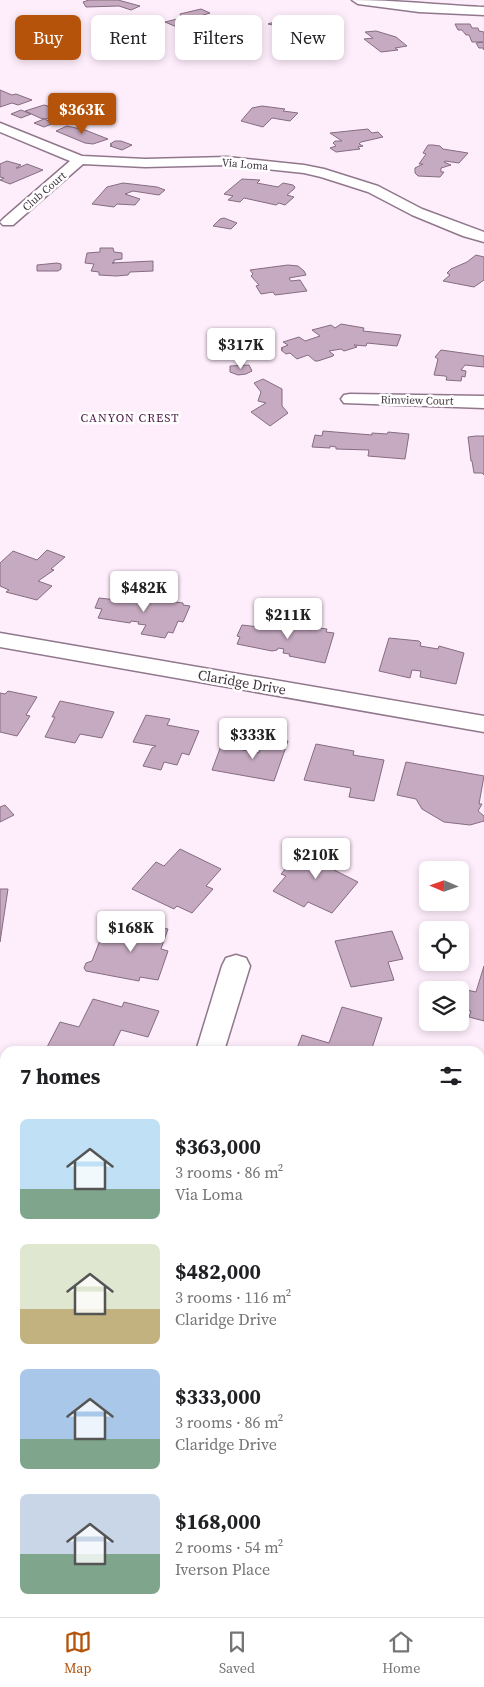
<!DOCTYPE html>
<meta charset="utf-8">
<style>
:root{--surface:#fff;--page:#f2f2f2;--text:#202124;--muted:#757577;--line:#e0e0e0;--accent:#b45309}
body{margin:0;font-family:"Source Serif 4",serif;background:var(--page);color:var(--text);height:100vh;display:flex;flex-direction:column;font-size:19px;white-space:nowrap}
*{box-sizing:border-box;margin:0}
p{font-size:16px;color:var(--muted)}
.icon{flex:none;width:28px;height:28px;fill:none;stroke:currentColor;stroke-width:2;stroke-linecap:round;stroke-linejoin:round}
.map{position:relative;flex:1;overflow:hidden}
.panel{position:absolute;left:0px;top:1046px;width:485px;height:571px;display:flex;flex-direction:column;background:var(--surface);border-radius:15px 15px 0 0;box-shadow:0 2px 8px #0003}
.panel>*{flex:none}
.top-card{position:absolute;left:15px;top:15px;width:455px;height:45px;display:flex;gap:10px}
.needle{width:32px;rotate:272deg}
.tools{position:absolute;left:419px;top:861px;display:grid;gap:10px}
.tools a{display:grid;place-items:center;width:50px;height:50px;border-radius:8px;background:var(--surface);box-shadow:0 2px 8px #0003;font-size:25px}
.price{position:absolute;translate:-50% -42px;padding:0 11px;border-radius:5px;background:#fff;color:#222;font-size:16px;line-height:32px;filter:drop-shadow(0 1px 2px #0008)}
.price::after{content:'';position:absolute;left:50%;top:30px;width:15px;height:11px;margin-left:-8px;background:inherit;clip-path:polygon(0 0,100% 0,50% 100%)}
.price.on{background:var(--accent);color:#fff}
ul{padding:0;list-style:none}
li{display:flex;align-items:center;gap:15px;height:125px;padding:0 20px}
li span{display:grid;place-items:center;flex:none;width:140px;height:100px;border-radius:8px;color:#555}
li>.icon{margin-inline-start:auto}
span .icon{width:60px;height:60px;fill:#fffc;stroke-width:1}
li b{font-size:21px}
h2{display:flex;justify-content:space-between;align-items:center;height:60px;padding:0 20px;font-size:21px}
.chip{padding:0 18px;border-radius:8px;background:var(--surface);box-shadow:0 2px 8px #0003;font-size:18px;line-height:45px}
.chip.on{background:var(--accent);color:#fff}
.menu{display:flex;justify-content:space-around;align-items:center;height:70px;border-top:1px solid var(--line);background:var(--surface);font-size:14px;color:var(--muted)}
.menu a{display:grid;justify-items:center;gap:2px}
.menu .on{color:var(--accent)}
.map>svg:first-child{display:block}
</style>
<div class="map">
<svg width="484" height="1617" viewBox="0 0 484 1617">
<rect width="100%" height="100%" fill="#feedfb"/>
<g fill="#c6aac1" stroke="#856c81">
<polygon points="89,0 118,0 140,6 131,10 119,6 86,7 83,2"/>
<polygon points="201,9 210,13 200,16 201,20 198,22 207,25 186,31 165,22 181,18 180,14"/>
<polygon points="289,17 305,23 316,20 326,23 319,26 323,27 301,34 309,38 291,44 282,39 294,34 282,30 288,28 268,24"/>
<polygon points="455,24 470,24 472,28 478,28 479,31 484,32 484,50 483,48 479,48 476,43 483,42 472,42 469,35 466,35 462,30 458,30"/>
<polygon points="376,31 396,37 407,46 395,48 398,50 381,52 364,39 373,38 365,32"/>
<polygon points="0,90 12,95 16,94 32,100 18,105 12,103 0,107"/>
<polygon points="44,105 62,110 60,111 64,113 46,119 40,118 25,111"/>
<polygon points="262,106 285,109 283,111 298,113 290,121 272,118 263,127 241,121 252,108"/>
<polygon points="21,110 31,114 21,118 11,114"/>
<polygon points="44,119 54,123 44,127 34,123"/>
<polygon points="67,126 85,130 108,139 93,144 85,143 56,131"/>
<polygon points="368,129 372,133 378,132 383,137 361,142 359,144 363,146 358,147 360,149 336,152 330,148 336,146 333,143 335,141 342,141 330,133"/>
<polygon points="115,141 121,141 132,145 122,150 110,146 112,145 110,144"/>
<polygon points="428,145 433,145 440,146 443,149 468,153 459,163 445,161 444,162 451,165 441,168 441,172 444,172 440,177 418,176 415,173 415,168 423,164 419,164 426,154 423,153"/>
<polygon points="7,161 21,165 16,168 18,168 27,164 43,170 10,184 0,180 4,178 0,177 0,164"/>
<polygon points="242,179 260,180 257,183 278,187 283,183 293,185 295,187 294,189 287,195 294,197 285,205 279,203 276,205 244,198 240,202 228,200 233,196 224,194"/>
<polygon points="123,183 157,187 165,190 159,195 133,191 125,194 140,199 135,205 117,204 114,207 92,204 107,187"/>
<polygon points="224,218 237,223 231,229 213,226 220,219"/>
<polygon points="100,248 113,248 114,252 122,253 122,259 114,260 114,263 112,263 153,261 153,271 130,272 128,275 116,276 99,275 99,272 91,271 94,264 85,263 87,253 100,252"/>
<polygon points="476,255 484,257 484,280 474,287 443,281 450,275 447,273 451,269 467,262"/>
<polygon points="57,263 61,264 61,269 58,271 37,271 37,265"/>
<polygon points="288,265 298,266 304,271 306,275 289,278 291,281 300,280 307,291 275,295 273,292 261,294 256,286 259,285 251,276 253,274 250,270"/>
<polygon points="341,324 364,328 363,331 401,335 397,346 367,343 366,346 354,345 357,347 344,351 341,349 329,351 334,355 333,356 318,361 315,361 308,355 297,359 290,353 286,354 281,350 283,349 281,348 288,345 283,342 299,337 305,341 320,336 312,330 331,325 335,328"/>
<polygon points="441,350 484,356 484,367 465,365 461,370 466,371 465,377 462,376 461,381 446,380 447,377 445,376 434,375 438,359 435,357"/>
<polygon points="249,365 252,371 246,374 238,375 230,372 230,366"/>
<polygon points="263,379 282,389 282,406 288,413 270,426 251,412 266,403 258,401 261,392 254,383"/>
<polygon points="323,431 372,435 372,433 387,434 388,432 409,434 405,459 368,456 369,450 336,449 336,447 330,446 330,448 312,447 315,435 322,436"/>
<polygon points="476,436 484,436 484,475 482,473 474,473 472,461 471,461 468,437"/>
<polygon points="47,550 65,557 51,569 54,570 38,581 52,586 37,600 6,592 9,590 0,586 0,563 13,551 37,560"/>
<polygon points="119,595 183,603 183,605 190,606 183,622 178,621 173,633 168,632 165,638 141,634 146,625 138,624 139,622 131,621 130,623 98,618 102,609 95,608 99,598 117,600"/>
<polygon points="261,622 311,630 311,627 327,629 326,632 334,633 325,663 289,656 290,654 283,653 284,649 278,648 277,650 272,651 237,644 240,637 237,636 242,625 259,627"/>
<polygon points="389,638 419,641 421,643 420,646 438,649 439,646 464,653 456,684 420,677 421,671 412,670 410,678 379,671"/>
<polygon points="8,691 37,697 26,715 30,716 17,736 0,732 0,693 5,694"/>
<polygon points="60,701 114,712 102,738 80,734 75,743 45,737 55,717 52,717"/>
<polygon points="146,715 170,719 167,725 199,731 189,755 182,753 177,765 164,762 161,770 143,766 152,748 156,746 133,742"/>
<polygon points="265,737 288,741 274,781 212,770 221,746 259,753"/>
<polygon points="316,744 354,751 353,755 384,760 374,801 349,797 351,788 304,780"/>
<polygon points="406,762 484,776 479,804 482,804 478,811 484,816 484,821 470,825 444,822 422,809 416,799 397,795"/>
<polygon points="5,805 14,815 0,822 0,807"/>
<polygon points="326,843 340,850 332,859 340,863 334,870 358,882 332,913 308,902 304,907 273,891 286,876 281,874 304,847 316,853"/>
<polygon points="180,849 221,869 206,886 213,889 192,913 177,906 174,909 132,889 156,862 164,866"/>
<polygon points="0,889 8,889 0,942"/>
<polygon points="119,920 168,929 161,949 168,951 158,980 140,977 139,981 86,971 84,968 86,963 92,961 101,938 111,940"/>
<polygon points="392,931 403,959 388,962 394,980 351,987 335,941"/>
<polygon points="484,966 484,1021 469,1017 471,1011 462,1009 467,990 476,992"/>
<polygon points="93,999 122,1007 124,1002 159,1011 148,1037 121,1030 111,1051 45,1051 60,1022 79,1027"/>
<polygon points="342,1007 382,1018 371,1051 296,1051 302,1035 329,1043"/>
<polygon points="484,1086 484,1143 480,1141 480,1101"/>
<polygon points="5,1184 5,1242 0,1240 0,1196"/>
<rect x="480" y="1185" width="4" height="76"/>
<rect x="0" y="1277" width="5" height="85"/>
<rect x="480" y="1310" width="4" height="120"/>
<polygon points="480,1606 484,1606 484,1617 404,1617 404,1612 480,1612"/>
<rect x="28" y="1612" width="55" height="5"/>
<polygon points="179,1612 281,1612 281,1617 178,1617"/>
</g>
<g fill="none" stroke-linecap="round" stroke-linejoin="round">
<g stroke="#90778c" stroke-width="3">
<g id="minor">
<path d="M352,0c44,0 88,5 132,7v8l-65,-3 -61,-8z"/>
<polygon points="0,123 82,156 145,159 227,157 304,165 324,169 378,186 422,209 484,232 484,242 463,236 412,215 368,192 321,177 304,173 227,165 145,167 83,164 13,225 3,225 0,222 3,219 70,161 0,132"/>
<polygon points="350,394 484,396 484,408 344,403 341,399 344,395"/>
<polygon points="0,633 484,716 484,732 0,647"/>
<polygon points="236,955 246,958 250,966 224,1051 196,1051 222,966 226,958"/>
<polygon points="5,1467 5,1503 0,1505 0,1469"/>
<rect x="480" y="1487" width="4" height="36"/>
</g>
</g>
<use href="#minor" fill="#fff" fill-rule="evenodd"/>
</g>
<g text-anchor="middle" stroke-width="5" stroke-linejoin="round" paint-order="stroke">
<g font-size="11" fill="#41353f" stroke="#fff">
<text transform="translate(245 164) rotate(5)" y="4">Via Loma</text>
<text transform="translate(44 191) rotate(-41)" y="4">Club Court</text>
<text transform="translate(417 400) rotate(1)" y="4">Rimview Court</text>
</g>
<g font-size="12" letter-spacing="1" fill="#481544" stroke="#fff">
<text x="130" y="422">CANYON CREST</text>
</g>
<g font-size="14" fill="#41353f" stroke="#fff">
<text transform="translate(242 682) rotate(10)" y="5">Claridge Drive</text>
</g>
</g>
</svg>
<div class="tools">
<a><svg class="needle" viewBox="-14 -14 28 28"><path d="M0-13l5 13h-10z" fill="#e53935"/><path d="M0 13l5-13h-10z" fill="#757577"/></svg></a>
<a><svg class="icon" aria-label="locate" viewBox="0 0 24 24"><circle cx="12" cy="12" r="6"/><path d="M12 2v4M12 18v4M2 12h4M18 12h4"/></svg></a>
<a><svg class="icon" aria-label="layers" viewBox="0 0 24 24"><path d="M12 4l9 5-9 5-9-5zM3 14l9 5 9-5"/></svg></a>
</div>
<b class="price on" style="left:82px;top:135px">$363K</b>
<b class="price" style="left:241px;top:370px">$317K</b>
<b class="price" style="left:144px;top:613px">$482K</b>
<b class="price" style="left:288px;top:640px">$211K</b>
<b class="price" style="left:253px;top:760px">$333K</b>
<b class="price" style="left:316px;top:880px">$210K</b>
<b class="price" style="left:131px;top:953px">$168K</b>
<div class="top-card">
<a class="chip on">Buy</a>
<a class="chip">Rent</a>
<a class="chip">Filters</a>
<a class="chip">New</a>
</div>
<section class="panel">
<h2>7 homes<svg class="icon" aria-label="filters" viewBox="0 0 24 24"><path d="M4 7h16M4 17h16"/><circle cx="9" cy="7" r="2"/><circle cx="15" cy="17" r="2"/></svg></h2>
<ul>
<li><span style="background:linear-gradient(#bfe0f5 70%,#7fa58c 0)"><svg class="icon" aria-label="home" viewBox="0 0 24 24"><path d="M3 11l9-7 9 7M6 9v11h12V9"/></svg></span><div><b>$363,000</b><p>3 rooms · 86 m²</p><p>Via Loma</p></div></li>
<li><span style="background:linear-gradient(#dfe7d0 65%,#c2b280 0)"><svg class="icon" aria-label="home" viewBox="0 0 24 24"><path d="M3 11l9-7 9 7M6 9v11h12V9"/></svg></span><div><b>$482,000</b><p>3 rooms · 116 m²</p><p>Claridge Drive</p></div></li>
<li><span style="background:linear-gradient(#a9c7e8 70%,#7fa58c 0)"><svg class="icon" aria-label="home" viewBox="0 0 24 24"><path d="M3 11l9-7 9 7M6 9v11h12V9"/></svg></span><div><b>$333,000</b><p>3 rooms · 86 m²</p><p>Claridge Drive</p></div></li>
<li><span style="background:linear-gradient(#c9d6e8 60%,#7fa58c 0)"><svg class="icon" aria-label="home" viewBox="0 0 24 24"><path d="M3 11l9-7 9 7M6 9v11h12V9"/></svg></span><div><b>$168,000</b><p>2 rooms · 54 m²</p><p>Iverson Place</p></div></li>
</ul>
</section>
</div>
<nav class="menu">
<a class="on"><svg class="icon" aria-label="map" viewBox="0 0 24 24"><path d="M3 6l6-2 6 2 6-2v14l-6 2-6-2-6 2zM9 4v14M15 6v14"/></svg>Map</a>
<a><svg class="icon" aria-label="saved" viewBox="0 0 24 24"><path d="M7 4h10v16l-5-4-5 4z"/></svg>Saved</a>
<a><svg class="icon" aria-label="home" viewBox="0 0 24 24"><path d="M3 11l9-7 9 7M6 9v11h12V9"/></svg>Home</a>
</nav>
